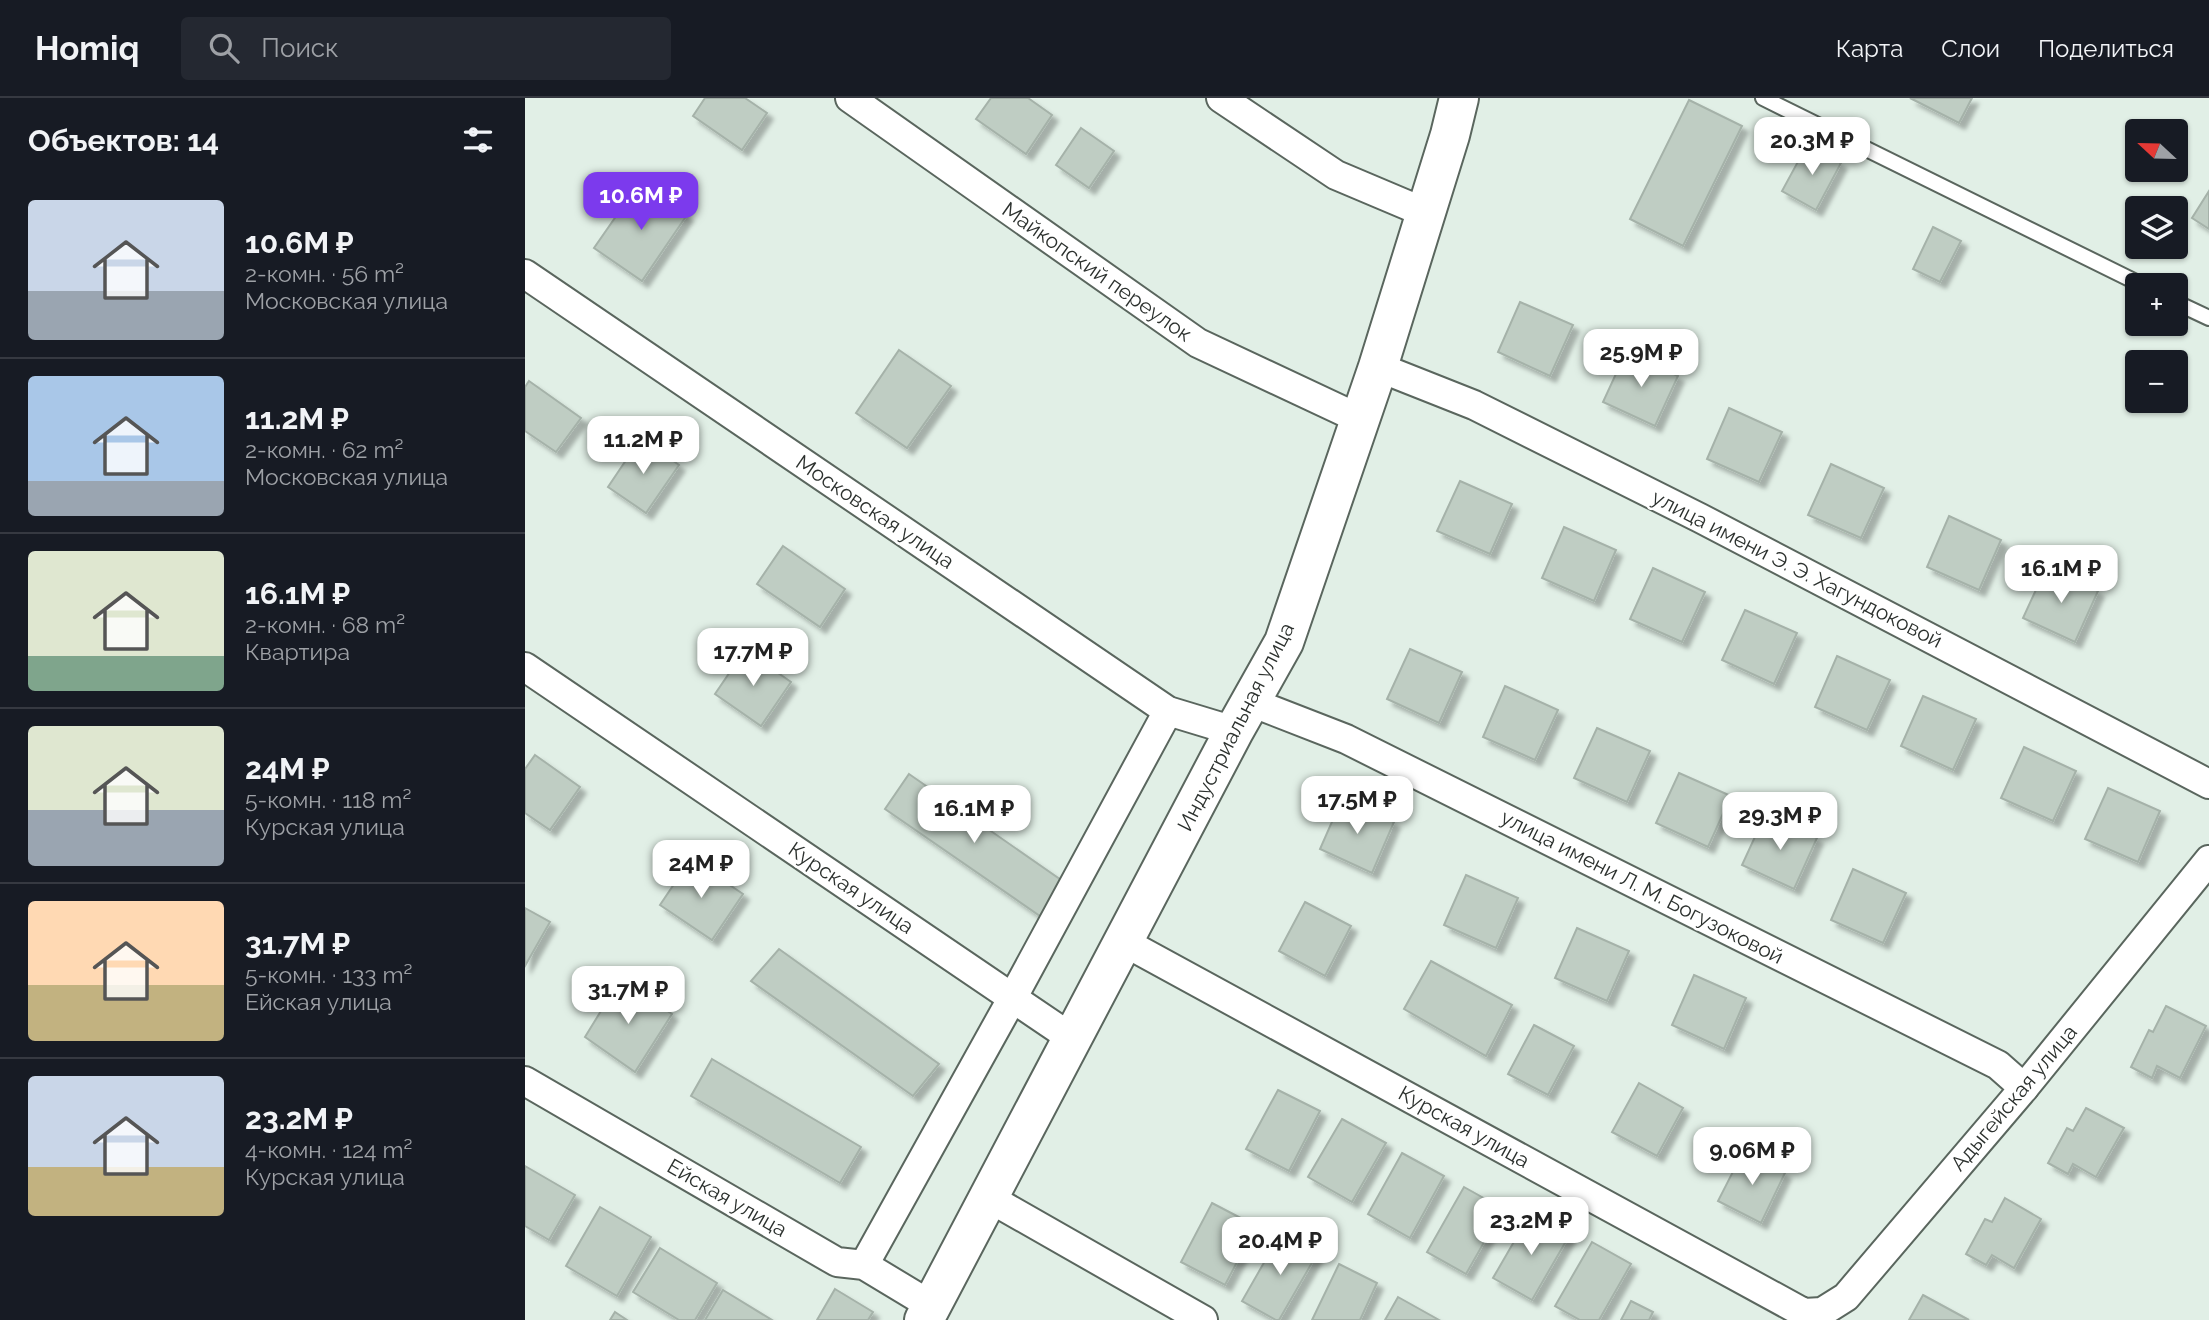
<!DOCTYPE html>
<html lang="ru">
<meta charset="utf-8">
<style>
:root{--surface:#171b24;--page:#242831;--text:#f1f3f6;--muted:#9ea1a6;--line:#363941;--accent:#7c3aed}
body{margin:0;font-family:Raleway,sans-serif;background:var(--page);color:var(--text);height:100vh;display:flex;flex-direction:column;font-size:26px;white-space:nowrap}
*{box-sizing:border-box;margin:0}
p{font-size:23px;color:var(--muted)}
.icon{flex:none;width:38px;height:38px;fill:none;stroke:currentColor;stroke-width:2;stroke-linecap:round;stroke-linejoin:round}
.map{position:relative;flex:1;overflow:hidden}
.side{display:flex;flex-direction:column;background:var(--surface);width:525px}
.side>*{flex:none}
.needle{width:46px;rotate:292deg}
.controls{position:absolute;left:1600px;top:21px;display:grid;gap:14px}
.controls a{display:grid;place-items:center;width:63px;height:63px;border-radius:7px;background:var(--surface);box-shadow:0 2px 5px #0004;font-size:35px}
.price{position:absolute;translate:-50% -60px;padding:0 16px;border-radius:14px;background:#fff;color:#222;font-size:23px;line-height:46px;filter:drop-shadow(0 2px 4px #0008)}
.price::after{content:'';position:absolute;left:50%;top:42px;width:21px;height:16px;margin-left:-10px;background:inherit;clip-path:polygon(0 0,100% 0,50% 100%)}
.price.active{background:var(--accent);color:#fff}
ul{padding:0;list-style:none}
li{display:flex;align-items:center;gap:21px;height:175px;padding:0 28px}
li+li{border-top:2px solid var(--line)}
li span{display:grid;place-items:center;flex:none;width:196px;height:140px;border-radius:7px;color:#555}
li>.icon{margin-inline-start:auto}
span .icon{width:84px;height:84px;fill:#fffc;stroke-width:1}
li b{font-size:30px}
h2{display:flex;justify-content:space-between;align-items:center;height:84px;padding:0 28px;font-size:30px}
header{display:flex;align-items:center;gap:42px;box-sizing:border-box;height:98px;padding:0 35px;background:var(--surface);border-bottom:2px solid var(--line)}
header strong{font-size:33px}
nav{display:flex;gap:38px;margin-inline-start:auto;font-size:24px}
.search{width:490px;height:63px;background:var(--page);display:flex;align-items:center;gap:18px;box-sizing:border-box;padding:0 24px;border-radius:7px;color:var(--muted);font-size:26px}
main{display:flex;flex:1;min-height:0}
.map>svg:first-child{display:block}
</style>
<header>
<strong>Homiq</strong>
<div class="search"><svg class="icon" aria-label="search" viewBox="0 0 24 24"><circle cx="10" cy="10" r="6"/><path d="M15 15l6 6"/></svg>Поиск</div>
<nav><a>Карта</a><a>Слои</a><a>Поделиться</a></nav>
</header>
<main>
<section class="side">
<h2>Объектов: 14<svg class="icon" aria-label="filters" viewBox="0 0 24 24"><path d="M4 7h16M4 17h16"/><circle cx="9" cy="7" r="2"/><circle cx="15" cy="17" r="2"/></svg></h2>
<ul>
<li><span style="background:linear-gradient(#c9d6e8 65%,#9aa5b1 0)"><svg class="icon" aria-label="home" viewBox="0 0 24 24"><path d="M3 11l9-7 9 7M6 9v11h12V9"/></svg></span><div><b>10.6M ₽</b><p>2-комн. · 56 m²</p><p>Московская улица</p></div></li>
<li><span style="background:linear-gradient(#a9c7e8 75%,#9aa5b1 0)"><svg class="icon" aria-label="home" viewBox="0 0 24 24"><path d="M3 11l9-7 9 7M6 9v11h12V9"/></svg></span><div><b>11.2M ₽</b><p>2-комн. · 62 m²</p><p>Московская улица</p></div></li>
<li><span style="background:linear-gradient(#dfe7d0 75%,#7fa58c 0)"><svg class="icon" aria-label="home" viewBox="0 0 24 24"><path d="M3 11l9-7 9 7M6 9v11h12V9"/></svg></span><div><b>16.1M ₽</b><p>2-комн. · 68 m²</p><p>Квартира</p></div></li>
<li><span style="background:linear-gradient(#dfe7d0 60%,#9aa5b1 0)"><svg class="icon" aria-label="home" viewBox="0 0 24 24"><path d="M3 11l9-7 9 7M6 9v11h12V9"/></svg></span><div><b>24M ₽</b><p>5-комн. · 118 m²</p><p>Курская улица</p></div></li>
<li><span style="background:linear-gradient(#ffd9b3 60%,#c2b280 0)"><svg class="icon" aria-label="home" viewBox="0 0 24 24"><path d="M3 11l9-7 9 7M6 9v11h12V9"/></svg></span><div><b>31.7M ₽</b><p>5-комн. · 133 m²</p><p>Ейская улица</p></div></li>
<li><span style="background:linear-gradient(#c9d6e8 65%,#c2b280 0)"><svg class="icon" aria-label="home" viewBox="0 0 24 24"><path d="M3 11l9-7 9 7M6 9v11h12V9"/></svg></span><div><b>23.2M ₽</b><p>4-комн. · 124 m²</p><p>Курская улица</p></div></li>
</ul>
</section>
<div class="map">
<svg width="1684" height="1222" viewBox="0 0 1684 1222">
<defs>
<filter id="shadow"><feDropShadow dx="6" dy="6" stdDeviation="2" flood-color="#0004"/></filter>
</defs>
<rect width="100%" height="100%" fill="#e1efe6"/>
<g fill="#bfcdc3" stroke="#a5b2a9" stroke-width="2" filter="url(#shadow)">
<polygon points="180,0 220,0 242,15 217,52 168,18"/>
<polygon points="466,0 503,0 527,17 501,56 451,21"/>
<polygon points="1385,0 1447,0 1434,25"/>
<polygon points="1164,2 1217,28 1158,148 1105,121"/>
<polygon points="556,30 589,53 564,90 531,67"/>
<polygon points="1282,47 1316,65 1291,112 1257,93"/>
<polygon points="115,84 162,117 117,183 69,150"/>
<polygon points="1684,93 1684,131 1667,120"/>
<polygon points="1408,129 1436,143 1415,184 1388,171"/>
<polygon points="995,204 1048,227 1025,278 973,254"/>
<polygon points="374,252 426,288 382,350 331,315"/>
<polygon points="1101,254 1153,278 1130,328 1078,304"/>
<polygon points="4,283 56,320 31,354 0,333 0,289"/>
<polygon points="1204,310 1257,334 1234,384 1182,361"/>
<polygon points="116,340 154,367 121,415 83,389"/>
<polygon points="1306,366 1359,390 1336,440 1283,417"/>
<polygon points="935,383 987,406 965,456 912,433"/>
<polygon points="1424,418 1476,442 1454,492 1402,469"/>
<polygon points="1039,429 1091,452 1069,503 1017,480"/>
<polygon points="258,448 320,491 295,529 232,486"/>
<polygon points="1128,470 1180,494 1157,544 1105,521"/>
<polygon points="1521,470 1573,493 1550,544 1498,520"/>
<polygon points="1220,512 1272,535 1249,586 1197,562"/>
<polygon points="885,551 937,574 914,625 862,601"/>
<polygon points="220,552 266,584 236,628 190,596"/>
<polygon points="1312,558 1365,582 1342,632 1290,609"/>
<polygon points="980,588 1033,612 1010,662 958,639"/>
<polygon points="1398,598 1451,621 1428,672 1376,648"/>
<polygon points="1072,630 1125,653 1102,704 1049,680"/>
<polygon points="1499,649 1551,673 1528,723 1476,700"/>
<polygon points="10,657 55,689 25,732 0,715 0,671"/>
<polygon points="1154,675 1206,698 1183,749 1131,725"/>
<polygon points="384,676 539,784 515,818 360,711"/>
<polygon points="1583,690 1635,713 1613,764 1560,741"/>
<polygon points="817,701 869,724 847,775 795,751"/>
<polygon points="1240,717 1292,740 1269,791 1217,767"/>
<polygon points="166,761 218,796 187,842 135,807"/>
<polygon points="1328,771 1381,795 1358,845 1306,822"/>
<polygon points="941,777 993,800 971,850 919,827"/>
<polygon points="780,804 826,828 800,878 754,853"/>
<polygon points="0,810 25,824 0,868"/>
<polygon points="1052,830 1104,853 1082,903 1030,880"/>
<polygon points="254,851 414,966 388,998 226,883"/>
<polygon points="906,863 987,907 961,958 879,911"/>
<polygon points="1169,877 1221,900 1199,951 1147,927"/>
<polygon points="95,882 147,916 110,974 60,939"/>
<polygon points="1641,908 1681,928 1655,980 1632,968 1627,980 1606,969 1624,932 1628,934"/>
<polygon points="1009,927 1049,948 1023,997 983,976"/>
<polygon points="187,961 336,1049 315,1085 166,998"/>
<polygon points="1114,985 1158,1010 1132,1058 1087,1034"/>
<polygon points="753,992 795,1013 764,1073 721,1051"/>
<polygon points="1561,1010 1599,1030 1571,1079 1548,1066 1543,1076 1523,1065 1542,1030 1548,1033"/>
<polygon points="817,1021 861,1045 827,1104 783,1079"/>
<polygon points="1218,1054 1260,1075 1236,1125 1193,1103"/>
<polygon points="877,1055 919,1078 885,1140 843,1116"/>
<polygon points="0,1068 50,1097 24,1142 0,1128"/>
<polygon points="939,1089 978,1111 941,1176 902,1154"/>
<polygon points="1480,1100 1516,1121 1489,1170 1467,1157 1461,1167 1441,1156 1460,1121 1467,1124"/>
<polygon points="687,1105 731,1128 700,1187 656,1164"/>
<polygon points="75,1109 126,1139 92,1198 41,1168"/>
<polygon points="1005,1116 1044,1138 1007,1202 968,1180"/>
<polygon points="756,1135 792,1156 754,1222 751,1222 717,1203"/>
<polygon points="1067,1144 1106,1166 1074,1222 1055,1222 1030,1208"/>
<polygon points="135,1150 192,1185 170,1222 154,1222 108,1194"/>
<polygon points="814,1166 852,1185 835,1222 787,1222"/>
<polygon points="310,1191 348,1214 343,1222 292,1222"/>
<polygon points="198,1192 247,1222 180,1222"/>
<polygon points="1398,1197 1444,1222 1384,1222"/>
<polygon points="873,1199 914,1222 860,1222"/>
<polygon points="1106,1203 1128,1214 1124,1222 1096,1222"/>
<polygon points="90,1214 102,1222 85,1222"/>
</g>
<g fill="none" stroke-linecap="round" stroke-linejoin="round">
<g stroke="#5a665e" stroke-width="18">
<g id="lane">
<polyline points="1238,0 1617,187"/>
<polyline points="1650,204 1684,220"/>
</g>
</g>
<g stroke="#5a665e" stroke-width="32">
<g id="street">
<polyline points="325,0 673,245 835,321"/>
<polyline points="696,0 811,77 901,115"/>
<polyline points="0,176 643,613 709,633"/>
<polyline points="853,269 949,307 1175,420 1684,686"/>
<polyline points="0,569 548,941"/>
<polyline points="726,604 821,641 1473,967 1499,990"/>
<polyline points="599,844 1279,1215 1297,1214 1321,1199 1499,990 1684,762"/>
<polyline points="0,983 312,1164 339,1167 407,1208"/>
<polyline points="464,1100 678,1222"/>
<polyline points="339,1167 488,899 643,613"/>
</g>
</g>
<g stroke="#5a665e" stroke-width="42">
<polyline id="secondary" points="399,1222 709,633 759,544 853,269 925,37 934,0"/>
</g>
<use href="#lane" stroke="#fff" stroke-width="14"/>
<use href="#street" stroke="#fff" stroke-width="28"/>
<use href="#secondary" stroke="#fff" stroke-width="38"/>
</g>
<g text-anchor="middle" stroke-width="5" stroke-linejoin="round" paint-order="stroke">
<g font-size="21" fill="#2c312e" stroke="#fff">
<text transform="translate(572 174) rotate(35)" y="7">Майкопский переулок</text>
<text transform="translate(350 414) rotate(34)" y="7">Московская улица</text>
<text transform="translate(1272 471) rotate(27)" y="7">улица имени Э. Э. Хагундоковой</text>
<text transform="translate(711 629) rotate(-63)" y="7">Индустриальная улица</text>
<text transform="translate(1117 789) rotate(27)" y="7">улица имени Л. М. Богузоковой</text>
<text transform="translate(326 790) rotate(34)" y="7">Курская улица</text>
<text transform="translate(1489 1000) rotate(-50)" y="7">Адыгейская улица</text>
<text transform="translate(939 1029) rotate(29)" y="7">Курская улица</text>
<text transform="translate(202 1100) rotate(30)" y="7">Ейская улица</text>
</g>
</g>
</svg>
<div class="controls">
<a><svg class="needle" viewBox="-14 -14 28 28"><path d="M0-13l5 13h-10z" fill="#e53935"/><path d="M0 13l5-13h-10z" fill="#9ea1a6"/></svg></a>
<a><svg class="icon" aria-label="layers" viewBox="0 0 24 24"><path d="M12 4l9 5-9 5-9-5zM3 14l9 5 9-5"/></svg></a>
<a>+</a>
<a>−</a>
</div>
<b class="price" style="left:1287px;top:79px">20.3M ₽</b>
<b class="price active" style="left:116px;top:134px">10.6M ₽</b>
<b class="price" style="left:1116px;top:291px">25.9M ₽</b>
<b class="price" style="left:118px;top:378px">11.2M ₽</b>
<b class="price" style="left:1536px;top:507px">16.1M ₽</b>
<b class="price" style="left:228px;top:590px">17.7M ₽</b>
<b class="price" style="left:832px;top:738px">17.5M ₽</b>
<b class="price" style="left:449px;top:747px">16.1M ₽</b>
<b class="price" style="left:1255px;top:754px">29.3M ₽</b>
<b class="price" style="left:176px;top:802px">24M ₽</b>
<b class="price" style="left:103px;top:928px">31.7M ₽</b>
<b class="price" style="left:1227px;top:1089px">9.06M ₽</b>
<b class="price" style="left:1006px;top:1159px">23.2M ₽</b>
<b class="price" style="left:755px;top:1179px">20.4M ₽</b>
</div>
</main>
